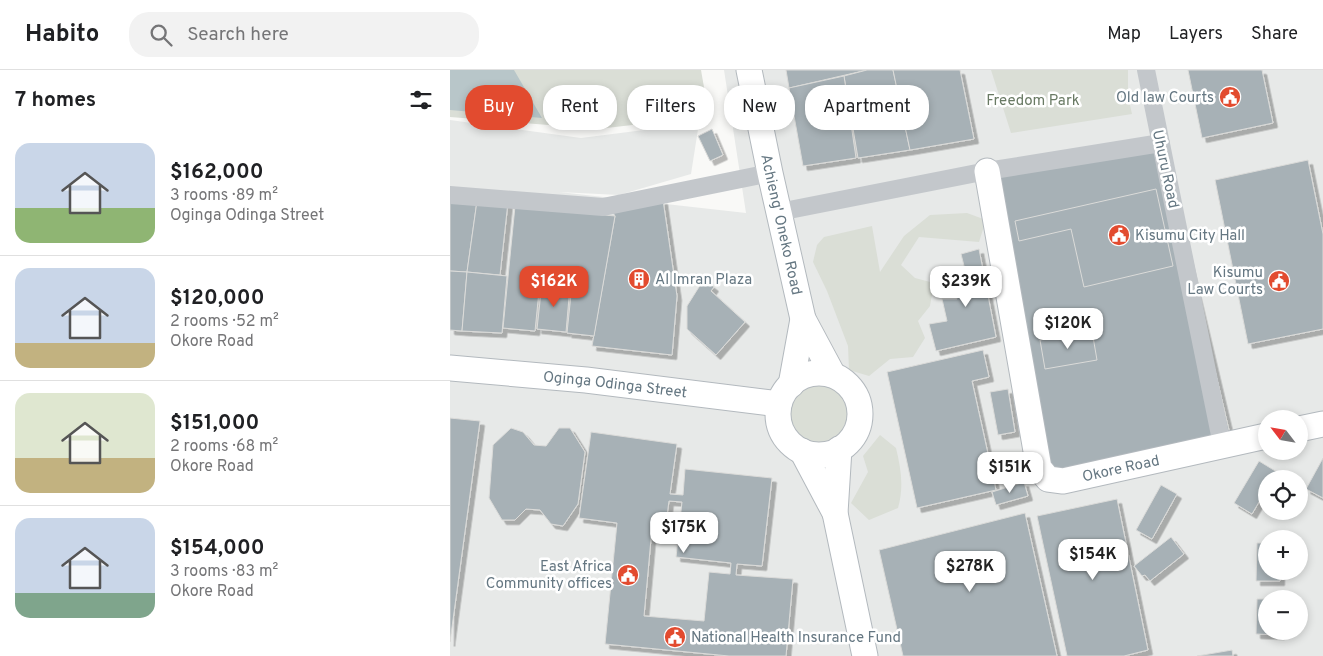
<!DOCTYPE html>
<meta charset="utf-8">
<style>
:root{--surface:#fff;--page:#f2f2f2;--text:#202124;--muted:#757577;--line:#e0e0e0;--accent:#e24b2f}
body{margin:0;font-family:Overpass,sans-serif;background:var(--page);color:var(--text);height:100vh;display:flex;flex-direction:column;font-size:19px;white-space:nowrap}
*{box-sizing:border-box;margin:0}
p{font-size:16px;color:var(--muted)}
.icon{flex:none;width:28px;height:28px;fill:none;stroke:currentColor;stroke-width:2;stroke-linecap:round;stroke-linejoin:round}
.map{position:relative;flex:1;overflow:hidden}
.details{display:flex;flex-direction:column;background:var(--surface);width:450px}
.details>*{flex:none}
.guide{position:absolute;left:15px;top:15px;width:475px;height:45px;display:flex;gap:10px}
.needle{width:32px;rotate:301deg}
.controls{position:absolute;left:808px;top:340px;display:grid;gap:10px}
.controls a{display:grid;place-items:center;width:50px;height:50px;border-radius:50%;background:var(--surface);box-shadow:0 2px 8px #0003;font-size:25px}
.price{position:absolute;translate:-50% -42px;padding:0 11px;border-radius:10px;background:#fff;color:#222;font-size:16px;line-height:32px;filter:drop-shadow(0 1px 2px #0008)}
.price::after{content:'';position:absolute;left:50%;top:30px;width:15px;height:11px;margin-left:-8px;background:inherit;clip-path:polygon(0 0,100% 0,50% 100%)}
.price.current{background:var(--accent);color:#fff}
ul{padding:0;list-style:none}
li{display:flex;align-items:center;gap:15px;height:125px;padding:0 15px}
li+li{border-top:1px solid var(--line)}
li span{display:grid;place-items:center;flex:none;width:140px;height:100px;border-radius:15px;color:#555}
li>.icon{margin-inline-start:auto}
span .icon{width:60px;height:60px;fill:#fffc;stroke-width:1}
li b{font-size:21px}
h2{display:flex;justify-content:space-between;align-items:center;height:60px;padding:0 15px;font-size:21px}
.pill{padding:0 18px;border-radius:20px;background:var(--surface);box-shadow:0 2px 8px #0003;font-size:18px;line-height:45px}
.pill.current{background:var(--accent);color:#fff}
header{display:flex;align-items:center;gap:30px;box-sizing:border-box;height:70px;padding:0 25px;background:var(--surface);border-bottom:1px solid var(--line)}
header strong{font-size:24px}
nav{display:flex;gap:28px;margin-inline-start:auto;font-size:18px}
.search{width:350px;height:45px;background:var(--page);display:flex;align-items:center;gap:12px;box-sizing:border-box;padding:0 18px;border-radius:20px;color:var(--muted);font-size:19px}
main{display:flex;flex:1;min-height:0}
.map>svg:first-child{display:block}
</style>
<header>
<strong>Habito</strong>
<div class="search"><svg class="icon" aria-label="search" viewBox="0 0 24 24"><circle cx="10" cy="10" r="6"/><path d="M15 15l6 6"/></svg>Search here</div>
<nav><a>Map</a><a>Layers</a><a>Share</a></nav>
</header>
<main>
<section class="details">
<h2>7 homes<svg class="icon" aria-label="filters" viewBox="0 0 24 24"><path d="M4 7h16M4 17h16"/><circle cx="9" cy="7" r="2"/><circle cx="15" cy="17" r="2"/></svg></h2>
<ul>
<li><span style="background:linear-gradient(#c9d6e8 65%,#8fb573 0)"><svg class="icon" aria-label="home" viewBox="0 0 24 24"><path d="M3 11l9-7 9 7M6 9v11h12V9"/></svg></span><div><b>$162,000</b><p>3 rooms · 89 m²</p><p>Oginga Odinga Street</p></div></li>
<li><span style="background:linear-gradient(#c9d6e8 75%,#c2b280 0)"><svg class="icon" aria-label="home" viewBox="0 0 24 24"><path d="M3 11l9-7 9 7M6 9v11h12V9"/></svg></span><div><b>$120,000</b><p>2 rooms · 52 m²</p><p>Okore Road</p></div></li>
<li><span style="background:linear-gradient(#dfe7d0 65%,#c2b280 0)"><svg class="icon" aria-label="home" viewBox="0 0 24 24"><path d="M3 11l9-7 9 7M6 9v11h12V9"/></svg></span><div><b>$151,000</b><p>2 rooms · 68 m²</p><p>Okore Road</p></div></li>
<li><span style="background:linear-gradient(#c9d6e8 75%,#7fa58c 0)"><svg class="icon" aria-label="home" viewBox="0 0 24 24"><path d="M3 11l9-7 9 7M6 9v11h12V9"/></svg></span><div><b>$154,000</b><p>3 rooms · 83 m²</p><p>Okore Road</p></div></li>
</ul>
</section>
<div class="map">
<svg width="873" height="586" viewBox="0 0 873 586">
<defs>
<filter id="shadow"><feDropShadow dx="4.5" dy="4.5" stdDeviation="0" flood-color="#0004"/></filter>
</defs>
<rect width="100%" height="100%" fill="#f9f9f7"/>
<path fill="#e7e9e8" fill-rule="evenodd" d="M274,0h599v586h-873v-536l131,18 118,-15 -8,51 -72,21 -60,-3 187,21zM816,349h33v32h-33zM816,409h33v32h-33zM816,469h33v32h-33zM816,529h33v32h-33z"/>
<g fill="#daded6">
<polygon points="0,0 251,0 259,46 148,59 0,47"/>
<polygon points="541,0 678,0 678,26 682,44 561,63"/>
<polygon points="517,143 536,150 529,172 469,167 451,195 465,208 484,213 480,236 468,251 475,268 463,287 440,289 419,306 399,300 398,276 377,221 363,192 367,175 374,167 422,156 430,202 454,166 480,145"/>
<path d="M370,308c12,3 29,9 34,22 1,3 1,8 1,11 1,27 -28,49 -52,35 -6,-4 -13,-8 -16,-15 -5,-9 -5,-16 -3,-26 5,-20 18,-23 36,-27z"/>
<path d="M430,365l16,13c5,21 8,39 2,60l-29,12 -18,-17 17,-31 -5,-16z"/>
</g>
<polygon fill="#b8c6c9" points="0,0 64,0 92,48 0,40"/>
<g fill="#a7b1b6" stroke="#dbdbd9" fill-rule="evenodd" filter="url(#shadow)">
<polygon points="336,0 417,0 339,18"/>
<polygon points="417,0 443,0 460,80 408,88 394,6"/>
<polygon points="443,0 510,0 524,69 460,80"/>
<polygon points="738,0 812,0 823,53 752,68"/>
<polygon points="394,6 406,88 353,96 339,18"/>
<polygon points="262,59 273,85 260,91 248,66"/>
<polygon points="711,73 782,373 598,409 537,101"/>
<polygon points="858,90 873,164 873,259 798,274 765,110"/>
<polygon points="706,119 723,196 634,217 621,159 569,171 565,151"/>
<polygon points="0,130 27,131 17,202 0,201"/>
<polygon points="213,130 227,226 222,285 142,276 165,146 162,141"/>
<polygon points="27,131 58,132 50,205 17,202"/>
<polygon points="65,136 165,146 144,266 117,263 122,215 90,211 85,261 53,258"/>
<polygon points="529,179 546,267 486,281 479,254 497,251 492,229 507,229 501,205 515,200 511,184"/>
<polygon points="0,201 17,202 12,261 0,260"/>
<polygon points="17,202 57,206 52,263 12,261"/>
<polygon points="254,209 264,217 261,221 295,252 266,285 237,259 237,236"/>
<polygon points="92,213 120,216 116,262 87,259"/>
<polygon points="642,261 647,290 595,299 590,270"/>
<polygon points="533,280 539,307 522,311 546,420 467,438 437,302"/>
<polygon points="558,319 565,362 548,365 540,322"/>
<polygon points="0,348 30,351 0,572"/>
<polygon points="61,358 73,362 84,375 96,376 109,358 120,358 135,382 128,434 113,456 101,454 90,440 76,439 65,450 52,450 39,428 43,375"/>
<path d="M141,362l86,12 -7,50 13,1 2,-26 87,9 -10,88 -25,-2 -1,11 57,4 -7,77h-57l-124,-12 12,-121 -38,-5zM219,431l13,1 -6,55 55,6 -1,11 -21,-2 -5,49 -60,-5 8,-88 13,2z"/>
<polygon points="873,388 873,428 856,419"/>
<polygon points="809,391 827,402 823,409 816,409 816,420 802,444 784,433"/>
<polygon points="574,412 578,426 546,435 542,422"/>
<polygon points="711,415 727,424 702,469 686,460"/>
<polygon points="667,429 698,580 674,586 617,586 587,446"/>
<polygon points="575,443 607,586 453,586 429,480"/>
<polygon points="721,467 734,484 700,511 695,505 692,506 684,496"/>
<polygon points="807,473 816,473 816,501 830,501 830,511 806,511"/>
<polygon points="807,529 816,529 816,561 830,561 830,565 806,564"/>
<polygon points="782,580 783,586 747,586"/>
</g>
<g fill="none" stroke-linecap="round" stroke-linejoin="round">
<g stroke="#b3b9be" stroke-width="27">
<g id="secondary">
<path id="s1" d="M299,0l21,103 33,146 30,56"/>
<path id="s2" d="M537,101l52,297 9,11 15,2 203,-45"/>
<path id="s3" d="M0,298l136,12 193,24"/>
<circle cx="369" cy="344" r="41"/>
<polyline points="341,315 353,249"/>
<polyline points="849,359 873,354"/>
<polyline points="389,379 385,443 415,586"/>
<polyline points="352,381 385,443"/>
</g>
</g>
<g stroke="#c3c7cb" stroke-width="18">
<polyline points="696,0 772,375"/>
<polyline points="0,125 153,137 320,103"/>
<polyline points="329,142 537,101 711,73"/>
</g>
<use href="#secondary" stroke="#fff" stroke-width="25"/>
</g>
<defs>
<g id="civic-disc" transform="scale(1.125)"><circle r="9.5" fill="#e24b2f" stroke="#fff"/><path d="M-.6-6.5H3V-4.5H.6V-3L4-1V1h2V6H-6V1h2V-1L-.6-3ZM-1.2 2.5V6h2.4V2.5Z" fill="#fff"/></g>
<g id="building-disc" transform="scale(1.125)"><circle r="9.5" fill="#e24b2f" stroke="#fff"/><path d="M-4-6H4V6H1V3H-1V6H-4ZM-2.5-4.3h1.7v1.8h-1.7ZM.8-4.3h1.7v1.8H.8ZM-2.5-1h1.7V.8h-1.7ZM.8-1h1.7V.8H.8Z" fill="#fff"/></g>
</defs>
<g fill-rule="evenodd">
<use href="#civic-disc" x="780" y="27"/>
<use href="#civic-disc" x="669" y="165"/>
<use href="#building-disc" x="189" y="209"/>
<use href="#civic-disc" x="829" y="211"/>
<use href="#civic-disc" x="178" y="505"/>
<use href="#civic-disc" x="225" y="567"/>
</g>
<g text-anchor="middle" stroke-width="5" stroke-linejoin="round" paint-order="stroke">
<g font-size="15" fill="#657782" stroke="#fff" text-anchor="end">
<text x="764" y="32">Old law Courts</text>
<text x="685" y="170" text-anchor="start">Kisumu City Hall</text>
<text x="813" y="207">Kisumu<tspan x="813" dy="17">Law Courts</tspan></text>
<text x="205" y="214" text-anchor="start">Al Imran Plaza</text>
<text x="162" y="501">East Africa<tspan x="162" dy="17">Community offices</tspan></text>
<text x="241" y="572" text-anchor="start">National Health Insurance Fund</text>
</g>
<g font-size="15" fill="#697a64" stroke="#fff">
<text x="583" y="35">Freedom Park</text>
</g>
<g font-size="15" fill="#657782" stroke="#fff">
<text transform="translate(716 99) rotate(78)" y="5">Uhuru Road</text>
<text dy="5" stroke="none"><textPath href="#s1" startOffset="158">Achieng' Oneko Road</textPath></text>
<text dy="5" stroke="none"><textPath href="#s3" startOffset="166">Oginga Odinga Street</textPath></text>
<text dy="5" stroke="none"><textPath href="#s2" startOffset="390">Okore Road</textPath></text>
</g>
</g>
</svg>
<div class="controls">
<a><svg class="needle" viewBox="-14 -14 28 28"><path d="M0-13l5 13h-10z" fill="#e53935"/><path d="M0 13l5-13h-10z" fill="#757577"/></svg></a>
<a><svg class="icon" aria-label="locate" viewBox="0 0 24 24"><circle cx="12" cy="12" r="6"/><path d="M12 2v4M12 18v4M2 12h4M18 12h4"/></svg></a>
<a>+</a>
<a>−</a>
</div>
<b class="price current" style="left:104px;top:238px">$162K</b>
<b class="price" style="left:516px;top:238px">$239K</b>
<b class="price" style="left:618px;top:280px">$120K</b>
<b class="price" style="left:560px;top:424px">$151K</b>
<b class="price" style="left:234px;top:484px">$175K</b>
<b class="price" style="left:643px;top:511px">$154K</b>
<b class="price" style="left:520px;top:523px">$278K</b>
<div class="guide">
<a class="pill current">Buy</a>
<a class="pill">Rent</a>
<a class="pill">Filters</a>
<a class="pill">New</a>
<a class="pill">Apartment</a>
</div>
</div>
</main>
